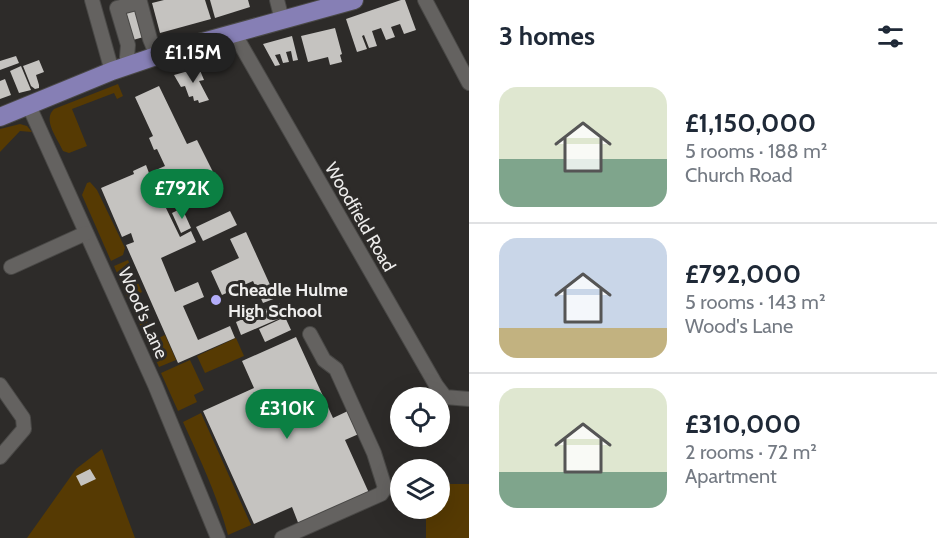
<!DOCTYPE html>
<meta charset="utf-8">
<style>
:root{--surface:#fff;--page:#f2f2f3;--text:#1f2937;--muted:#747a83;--line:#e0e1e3;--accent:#0b8043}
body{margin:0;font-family:Cabin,sans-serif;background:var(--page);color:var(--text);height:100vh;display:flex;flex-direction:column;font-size:22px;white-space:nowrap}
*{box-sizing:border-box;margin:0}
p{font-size:20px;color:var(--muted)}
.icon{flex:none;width:33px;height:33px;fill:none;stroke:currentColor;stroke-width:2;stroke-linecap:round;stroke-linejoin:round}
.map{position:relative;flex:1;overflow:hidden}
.details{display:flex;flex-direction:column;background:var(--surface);width:468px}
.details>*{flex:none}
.tools{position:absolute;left:390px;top:387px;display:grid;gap:12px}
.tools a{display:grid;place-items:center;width:60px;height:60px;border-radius:50%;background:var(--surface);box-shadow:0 6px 24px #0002;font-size:30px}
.price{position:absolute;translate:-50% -51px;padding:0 14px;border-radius:21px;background:var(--accent);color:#fff;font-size:20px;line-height:39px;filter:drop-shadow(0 2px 3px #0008)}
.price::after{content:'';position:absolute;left:50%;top:36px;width:18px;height:14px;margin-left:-9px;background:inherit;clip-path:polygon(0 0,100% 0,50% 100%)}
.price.on{background:#222;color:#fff}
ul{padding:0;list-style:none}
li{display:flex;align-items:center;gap:18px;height:150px;padding:0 30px}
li+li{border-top:2px solid var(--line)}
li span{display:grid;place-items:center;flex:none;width:168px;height:120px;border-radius:18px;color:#555}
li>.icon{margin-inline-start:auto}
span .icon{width:72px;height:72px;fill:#fffc;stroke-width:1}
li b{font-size:26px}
h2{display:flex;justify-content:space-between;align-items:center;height:72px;padding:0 30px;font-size:26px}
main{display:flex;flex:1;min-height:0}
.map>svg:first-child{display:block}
</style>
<main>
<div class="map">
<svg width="469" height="538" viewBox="0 0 469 538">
<rect width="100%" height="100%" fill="#2d2b29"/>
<g fill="#563a03">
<path d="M118,84l5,12 -6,3 -3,-6 -42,16 15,37 -18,7 -6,-2c-5,-12 -21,-31 -9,-42z"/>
<polygon points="20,124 27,126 32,132 20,131 0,152 0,129"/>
<polygon points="90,182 97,190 125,248 123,255 111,261 82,195 87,183"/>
<polygon points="128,260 142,292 128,299 114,266"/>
<path d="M138,304c7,4 12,11 9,19l-6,4 -10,-22z"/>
<polygon points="165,335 176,360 159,367 148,343"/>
<polygon points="236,338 244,356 205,373 197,356"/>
<polygon points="190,360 204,390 194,395 197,402 178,411 161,373"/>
<path d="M201,413l50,112 -23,10c-11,-40 -28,-76 -45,-113z"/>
<polygon points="102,449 135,538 27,538 76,469"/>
<polygon points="440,484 469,484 469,538 426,538 426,509 440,508"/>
</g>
<g fill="#c5c3c0">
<polygon points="164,0 205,0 211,19 160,33 152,3"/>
<polygon points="210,0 248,0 250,7 215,18"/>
<polygon points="401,0 405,0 416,30 404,34 400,24 391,27 395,37 386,40 381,28 372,31 377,46 369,48 364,35 362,36 367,49 357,52 346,19"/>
<polygon points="139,8 147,36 133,40 126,11"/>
<polygon points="335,28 342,54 340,55 342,62 330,65 328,57 308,62 301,36"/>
<polygon points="292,36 298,60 293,61 291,51 286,52 289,62 283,63 280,54 275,55 280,65 275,66 263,44"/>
<polygon points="16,56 19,63 0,70 0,61"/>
<polygon points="39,60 44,72 36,75 39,85 39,88 35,89 31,86 23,66"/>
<polygon points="21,66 31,90 19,93 10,71"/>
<polygon points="199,68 204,80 199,81 209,100 199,103 198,100 194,101 193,96 189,97 185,86 181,87 174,75"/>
<polygon points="5,79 11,95 0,99 0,81"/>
<polygon points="159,86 187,144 197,140 213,172 207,175 211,185 165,206 180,237 191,231 196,242 161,258 175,292 198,282 204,297 183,306 198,340 230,326 235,338 178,363 126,245 134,242 131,233 122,237 101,188 134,174 133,171 146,165 149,173 165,166 157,149 154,150 149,138 153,136 135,97"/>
<polygon points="182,208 191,228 181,233 172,213"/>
<polygon points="230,211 237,225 203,241 196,227"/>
<polygon points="246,232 276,298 263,303 253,281 222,295 211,271 239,258 230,239"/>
<polygon points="279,303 285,316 241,335 236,322"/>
<polygon points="285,317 291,330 265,342 259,329"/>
<polygon points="296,337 333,418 350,410 361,433 345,440 369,493 299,525 292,507 254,524 203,411 254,388 242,361"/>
<polygon points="90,469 96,479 81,486 76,476"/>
</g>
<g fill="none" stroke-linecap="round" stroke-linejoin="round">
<g stroke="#494846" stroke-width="16">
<g id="minor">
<polyline points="92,0 112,71"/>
<polyline points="277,0 282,20"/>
<polyline points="425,0 469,83"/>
<polyline points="234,33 436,385 445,397 469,399"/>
<polyline points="129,66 127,57 128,45 117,8 140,2 150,39 157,56"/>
<polyline points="29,106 155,385 218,538"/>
<polyline points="11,267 86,233"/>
<polyline points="0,385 23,418 24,429 0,457"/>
<polyline points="282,538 381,494 385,488 374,453 336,369 324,360 310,334"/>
</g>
</g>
<g stroke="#494846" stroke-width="20">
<polyline id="major" points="0,117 112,71 174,50 354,0"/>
</g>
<use href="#minor" stroke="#646260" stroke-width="14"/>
<use href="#major" stroke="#867fb5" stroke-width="18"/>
</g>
<circle fill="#b3adf9" stroke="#2d2b29" stroke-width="2" cx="216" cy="300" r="6"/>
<g text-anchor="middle" stroke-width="6" stroke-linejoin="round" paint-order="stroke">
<g font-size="18" fill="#eeedec" stroke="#2d2b29">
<text transform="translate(360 217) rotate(60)" y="6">Woodfield Road</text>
<text transform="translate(143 313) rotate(66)" y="6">Wood's Lane</text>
</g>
<g font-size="18" font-weight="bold" fill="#eeedec" stroke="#2d2b29" text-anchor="start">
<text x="228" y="296">Cheadle Hulme<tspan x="228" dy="21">High School</tspan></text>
</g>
</g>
</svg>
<div class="tools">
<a><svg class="icon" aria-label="locate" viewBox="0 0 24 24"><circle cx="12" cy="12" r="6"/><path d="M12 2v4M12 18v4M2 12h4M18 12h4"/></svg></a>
<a><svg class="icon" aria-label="layers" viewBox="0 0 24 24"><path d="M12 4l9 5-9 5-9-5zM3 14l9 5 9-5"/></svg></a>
</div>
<b class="price on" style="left:193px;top:84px">£1.15M</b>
<b class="price" style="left:182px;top:220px">£792K</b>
<b class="price" style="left:287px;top:440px">£310K</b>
</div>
<section class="details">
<h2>3 homes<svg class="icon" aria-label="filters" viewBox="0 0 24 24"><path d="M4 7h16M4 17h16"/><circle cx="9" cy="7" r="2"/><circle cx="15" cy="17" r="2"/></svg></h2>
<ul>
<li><span style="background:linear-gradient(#dfe7d0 60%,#7fa58c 0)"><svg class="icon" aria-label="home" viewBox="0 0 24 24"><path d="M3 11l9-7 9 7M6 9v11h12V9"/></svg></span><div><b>£1,150,000</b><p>5 rooms · 188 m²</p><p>Church Road</p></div></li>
<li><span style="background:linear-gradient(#c9d6e8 75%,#c2b280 0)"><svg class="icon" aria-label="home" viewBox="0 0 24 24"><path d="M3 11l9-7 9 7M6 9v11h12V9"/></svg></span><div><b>£792,000</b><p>5 rooms · 143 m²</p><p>Wood's Lane</p></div></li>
<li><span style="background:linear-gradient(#dfe7d0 70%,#7fa58c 0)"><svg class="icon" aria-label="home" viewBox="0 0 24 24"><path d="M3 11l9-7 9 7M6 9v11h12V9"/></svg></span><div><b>£310,000</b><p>2 rooms · 72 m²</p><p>Apartment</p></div></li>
</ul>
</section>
</main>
